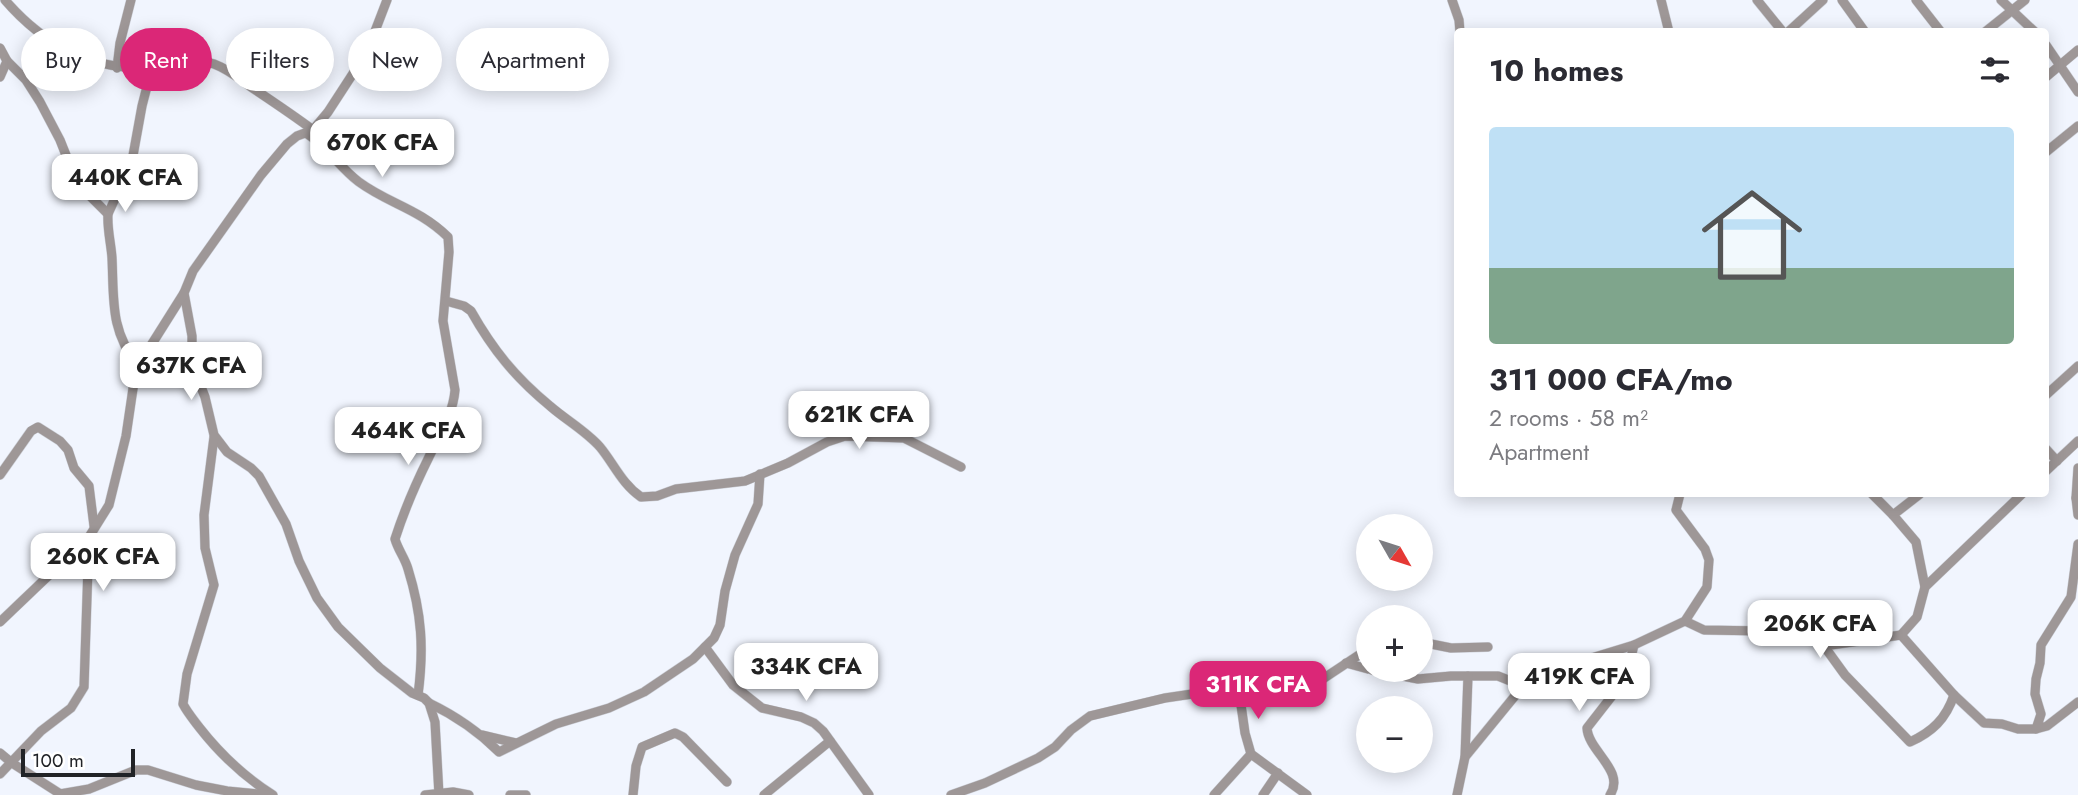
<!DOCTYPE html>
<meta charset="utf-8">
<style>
:root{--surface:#fff;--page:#f2f2f3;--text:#2b2b33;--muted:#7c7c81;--accent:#db2777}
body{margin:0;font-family:Jost,sans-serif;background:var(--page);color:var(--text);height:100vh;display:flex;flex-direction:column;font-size:26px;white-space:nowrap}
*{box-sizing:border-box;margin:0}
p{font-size:23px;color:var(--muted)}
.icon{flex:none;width:38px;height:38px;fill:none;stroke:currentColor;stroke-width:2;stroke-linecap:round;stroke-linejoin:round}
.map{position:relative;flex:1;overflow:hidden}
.drawer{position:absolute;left:1454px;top:28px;width:595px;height:469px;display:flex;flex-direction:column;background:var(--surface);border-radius:7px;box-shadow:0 4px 18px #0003}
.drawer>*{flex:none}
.guide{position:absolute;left:21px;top:28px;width:665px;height:63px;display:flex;gap:14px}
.needle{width:46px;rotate:129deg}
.fabs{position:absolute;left:1356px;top:514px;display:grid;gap:14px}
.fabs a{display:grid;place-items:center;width:77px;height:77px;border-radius:50%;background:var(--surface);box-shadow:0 4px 18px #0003;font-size:35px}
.scale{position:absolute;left:21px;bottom:18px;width:114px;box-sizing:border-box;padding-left:7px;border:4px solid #212327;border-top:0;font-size:19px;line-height:24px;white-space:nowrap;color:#212327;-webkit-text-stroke:5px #fff;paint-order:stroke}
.price{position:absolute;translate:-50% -60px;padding:0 16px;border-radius:14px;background:#fff;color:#222;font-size:23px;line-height:46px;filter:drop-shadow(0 2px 4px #0008)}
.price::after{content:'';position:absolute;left:50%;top:42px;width:21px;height:16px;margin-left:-10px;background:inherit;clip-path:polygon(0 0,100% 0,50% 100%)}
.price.current{background:var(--accent);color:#fff}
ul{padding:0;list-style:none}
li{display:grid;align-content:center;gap:14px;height:371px;padding:0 35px}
li span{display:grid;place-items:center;height:217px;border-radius:7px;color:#555}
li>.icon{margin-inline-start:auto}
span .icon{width:126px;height:126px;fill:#fffc;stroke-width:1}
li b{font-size:30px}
h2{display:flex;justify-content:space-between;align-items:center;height:84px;padding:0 35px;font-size:30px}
.pill{padding:0 24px;border-radius:32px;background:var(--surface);box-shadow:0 4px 18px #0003;font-size:24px;line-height:63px}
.pill.current{background:var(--accent);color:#fff}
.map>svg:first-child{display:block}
</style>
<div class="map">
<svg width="2078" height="795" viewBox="0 0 2078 795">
<rect width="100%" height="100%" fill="#f1f5fe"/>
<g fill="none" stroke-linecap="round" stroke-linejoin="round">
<g stroke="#cccfd7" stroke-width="10">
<g id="minor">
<path d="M5,0c37,43 87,72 146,67 20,-2 43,-10 63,-3 14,5 26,15 37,23 21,14 42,28 62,43"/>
<polyline points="387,0 367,52 328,112 313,130 297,136 287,144 261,175 193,271 184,293 192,336 192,364 205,397 214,435 227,452 251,468 259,476 286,524 299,561 317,598 338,627 380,668 412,693 424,698 429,703 435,722 439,795"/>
<polyline points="1452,0 1459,20 1460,32"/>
<polyline points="1661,0 1669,32"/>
<polyline points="1757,0 1783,32"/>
<polyline points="1842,0 1865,32"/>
<polyline points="1916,0 1941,32"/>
<polyline points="2001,0 2035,32"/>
<polyline points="1788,32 1823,0"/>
<polyline points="1985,32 2025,0"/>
<polyline points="2046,45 2078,92"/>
<polyline points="0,48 7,61 0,77"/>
<polyline points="7,61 26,80 40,102 60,140 77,183 108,214"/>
<polyline points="117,68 120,43 131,0"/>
<polyline points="2046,77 2078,50"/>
<path d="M306,133c23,15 33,34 53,49 30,22 59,26 89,55l1,15 -6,69 12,69c-2,25 -16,45 -26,67 -13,26 -25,54 -34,82 3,11 10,19 13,30 14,45 16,80 10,126"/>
<polyline points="2046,152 2078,126"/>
<path d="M446,301l18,5 7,5c22,39 44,66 79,95 16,14 36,25 50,41 14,17 22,37 41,50l16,-1 19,-7 69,-8 43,-18 39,-21 18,-6 59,2 57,29"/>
<path d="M138,366c-28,-36 -24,-65 -26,-108 -1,-15 -5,-29 -4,-44l24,-53 10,-55 10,-39"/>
<polyline points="2046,395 2078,366"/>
<path d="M214,437l-10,78 1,33 9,37 -27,89 -4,30c4,8 10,15 16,23 21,27 44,49 74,68"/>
<polyline points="2046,449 2057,461"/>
<polyline points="2078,468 2076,498 2078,497"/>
<polyline points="2046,471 2078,441"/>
<polyline points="0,475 31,431 38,427 60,441 68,450 74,468 89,486 94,526"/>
<polyline points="1872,494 1893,515"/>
<polyline points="1920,494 1893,515 1916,542 1925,587"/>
<polyline points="2076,498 2078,515"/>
<polyline points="1685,621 1704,630 1763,631 1805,635 1824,646 1901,635 1954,695"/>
<polyline points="0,622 89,537"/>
<polyline points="1901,635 1917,617 1925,587 2022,494"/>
<polyline points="1421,642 1451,648 1488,647"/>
<path d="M1824,646l21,29 65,67c22,-10 36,-23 44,-47l30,28 18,1 16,5h18l11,-3 31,-24"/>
<polyline points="705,647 733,685 762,708 801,717 814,723 823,731 869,795"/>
<polyline points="1346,663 1368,669"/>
<polyline points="1372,670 1418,679 1451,676 1498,676 1523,686"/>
<polyline points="1239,691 1245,733 1251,754 1307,795"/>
<path d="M429,703c27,13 49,28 70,49l57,-28 53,-16 35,-16 49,-33 21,-21 6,-13 5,-34 10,-36 23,-51 2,-30"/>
<polyline points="2036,729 2041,714 2035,694 2036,679 2040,663 2041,645 2071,597 2078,544"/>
<polyline points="482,735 516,743"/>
<polyline points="0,753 12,763 62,795"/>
<polyline points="1465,757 1468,676"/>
<polyline points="0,774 41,731 71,708 84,687 89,537 109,505 126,436 135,375 138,366 184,293"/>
<polyline points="60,794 89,789 136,770 148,770 196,785 227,791 270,795"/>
<polyline points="425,795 453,792 469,795"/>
<polyline points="510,795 526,795"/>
<polyline points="633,795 636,766 642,747 675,733 683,737 727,782"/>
<polyline points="764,795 830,741"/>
<polyline points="951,795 985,783 1038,758 1055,747 1071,730 1090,716 1165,698 1199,693 1258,691 1284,700 1297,696 1368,649"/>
<polyline points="1214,795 1251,754"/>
<polyline points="1263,795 1278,773"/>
<polyline points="1457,795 1465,757 1523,686 1545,674 1572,664 1634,645 1685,621 1707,587 1709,560 1705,549 1676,510 1680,494"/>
<path d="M1610,795c16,-24 -22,-44 -23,-67l39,-50 8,-33"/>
</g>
</g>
<use href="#minor" stroke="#9e9797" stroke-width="9"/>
</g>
</svg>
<div class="fabs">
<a><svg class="needle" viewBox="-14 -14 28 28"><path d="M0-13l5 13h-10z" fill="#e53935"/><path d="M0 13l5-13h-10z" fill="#7c7c81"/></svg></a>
<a>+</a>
<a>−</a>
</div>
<div class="scale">100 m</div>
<b class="price" style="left:382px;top:179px">670K CFA</b>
<b class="price" style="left:125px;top:214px">440K CFA</b>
<b class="price" style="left:191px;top:402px">637K CFA</b>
<b class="price" style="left:859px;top:451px">621K CFA</b>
<b class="price" style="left:408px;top:467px">464K CFA</b>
<b class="price" style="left:103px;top:593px">260K CFA</b>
<b class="price" style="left:1820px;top:660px">206K CFA</b>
<b class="price" style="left:806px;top:703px">334K CFA</b>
<b class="price" style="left:1579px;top:713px">419K CFA</b>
<b class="price current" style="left:1258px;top:721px">311K CFA</b>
<div class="guide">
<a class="pill">Buy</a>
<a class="pill current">Rent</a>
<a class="pill">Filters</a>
<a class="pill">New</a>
<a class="pill">Apartment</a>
</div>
<section class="drawer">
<h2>10 homes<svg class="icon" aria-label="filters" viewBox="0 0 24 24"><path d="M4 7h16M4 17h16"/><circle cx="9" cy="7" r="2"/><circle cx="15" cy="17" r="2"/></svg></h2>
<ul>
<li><span style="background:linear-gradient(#bfe0f5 65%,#7fa58c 0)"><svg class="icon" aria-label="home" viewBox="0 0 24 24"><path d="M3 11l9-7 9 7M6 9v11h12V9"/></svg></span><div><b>311 000 CFA/mo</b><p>2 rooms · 58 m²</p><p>Apartment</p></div></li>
</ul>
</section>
</div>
